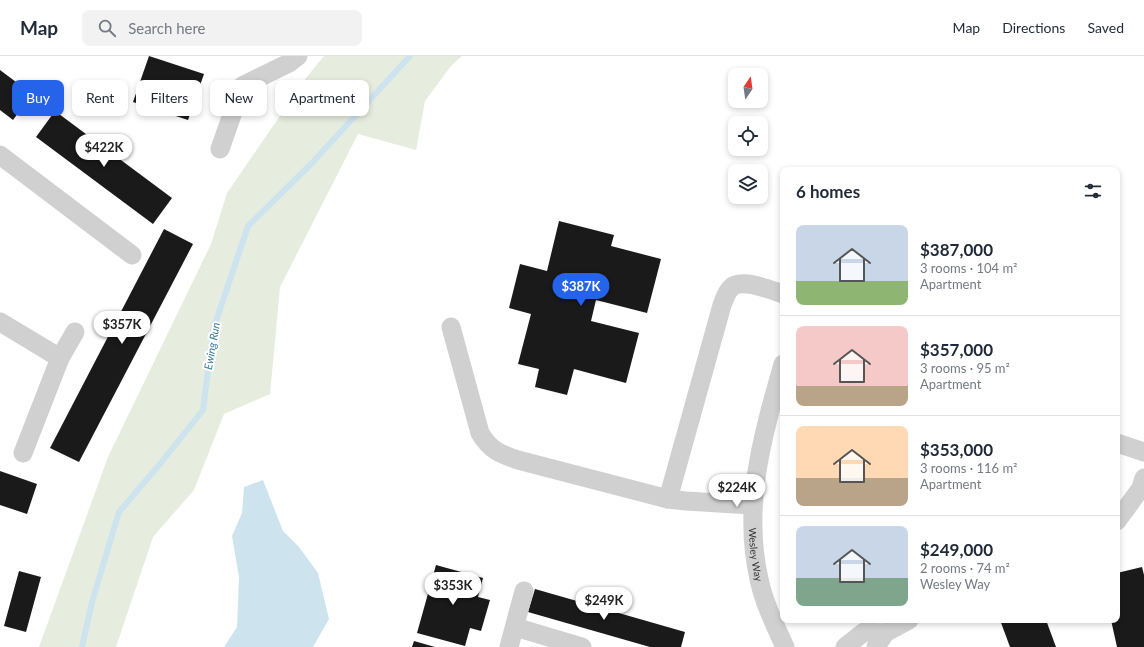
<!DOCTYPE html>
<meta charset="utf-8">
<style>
:root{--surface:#fff;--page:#f2f2f3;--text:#1f2937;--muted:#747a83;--line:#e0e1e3;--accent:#2563eb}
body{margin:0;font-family:Lato,sans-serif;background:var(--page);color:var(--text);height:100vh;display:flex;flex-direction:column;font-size:15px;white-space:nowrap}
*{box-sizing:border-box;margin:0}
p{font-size:13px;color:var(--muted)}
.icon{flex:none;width:22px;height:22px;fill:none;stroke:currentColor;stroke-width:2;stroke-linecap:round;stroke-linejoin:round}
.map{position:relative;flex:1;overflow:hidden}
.panel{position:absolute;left:780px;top:111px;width:340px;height:456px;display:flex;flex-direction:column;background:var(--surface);border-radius:8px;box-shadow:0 2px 6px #0003}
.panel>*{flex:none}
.banner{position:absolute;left:12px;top:24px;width:380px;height:36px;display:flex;gap:8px}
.needle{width:26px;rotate:13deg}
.buttons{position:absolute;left:728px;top:12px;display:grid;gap:8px}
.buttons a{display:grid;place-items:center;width:40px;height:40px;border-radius:8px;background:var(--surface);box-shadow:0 2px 6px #0003;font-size:20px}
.price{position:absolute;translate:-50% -34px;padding:0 9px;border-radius:14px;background:#fff;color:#222;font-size:13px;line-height:26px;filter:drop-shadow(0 1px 2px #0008)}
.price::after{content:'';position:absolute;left:50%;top:24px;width:12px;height:9px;margin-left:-6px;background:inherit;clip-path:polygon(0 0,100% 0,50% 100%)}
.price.active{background:var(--accent);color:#fff}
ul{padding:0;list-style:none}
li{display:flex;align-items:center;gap:12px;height:100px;padding:0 16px}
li+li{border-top:1px solid var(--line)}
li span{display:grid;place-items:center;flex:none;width:112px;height:80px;border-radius:8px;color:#555}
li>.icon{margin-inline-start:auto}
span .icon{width:48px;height:48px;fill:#fffc;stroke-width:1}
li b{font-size:17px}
h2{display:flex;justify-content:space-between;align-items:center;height:48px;padding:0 16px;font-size:17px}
.pill{padding:0 14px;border-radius:8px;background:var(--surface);box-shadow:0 2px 6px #0003;font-size:14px;line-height:36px}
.pill.active{background:var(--accent);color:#fff}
header{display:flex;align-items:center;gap:24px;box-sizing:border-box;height:56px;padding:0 20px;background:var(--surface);border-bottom:1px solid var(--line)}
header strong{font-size:19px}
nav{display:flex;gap:22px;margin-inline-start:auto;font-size:14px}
.search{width:280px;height:36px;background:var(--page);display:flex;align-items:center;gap:10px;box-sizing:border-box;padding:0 14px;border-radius:8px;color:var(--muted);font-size:15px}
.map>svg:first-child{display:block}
</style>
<header>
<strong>Map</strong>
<div class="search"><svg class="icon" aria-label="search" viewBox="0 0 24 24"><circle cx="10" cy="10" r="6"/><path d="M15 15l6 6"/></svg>Search here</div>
<nav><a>Map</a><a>Directions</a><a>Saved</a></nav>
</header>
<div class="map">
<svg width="1144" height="591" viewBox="0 0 1144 591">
<rect width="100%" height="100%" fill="#fff"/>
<polygon fill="#e6ecde" points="324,0 462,0 451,10 425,45 416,94 358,78 280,231 270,338 224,358 194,434 153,481 116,591 39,591 108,401 211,188 227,137 306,22"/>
<polygon fill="#cde4ef" points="263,424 283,475 299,491 318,517 329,563 313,591 224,591 237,571 239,521 232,480 242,457 244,431"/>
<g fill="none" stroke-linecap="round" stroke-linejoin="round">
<polyline stroke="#cde4ef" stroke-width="6" points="82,591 92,546 119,456 160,408 203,354 213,274 248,170 312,107 410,0"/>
</g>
<g fill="#1a1a1a">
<polygon points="149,0 204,18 188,64 133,46"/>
<polygon points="0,14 32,38 13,64 0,54"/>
<polygon points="55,55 172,142 153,168 36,81"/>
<polygon points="559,165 614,179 611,190 661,203 647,257 596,244 591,265 639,277 626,327 574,313 567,339 535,331 539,313 518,308 531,258 509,252 520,208 547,215"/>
<polygon points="164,173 193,188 79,406 50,392"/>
<polygon points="0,415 37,428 27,458 0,449"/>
<polygon points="436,509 483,522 478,541 490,544 481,575 470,572 465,590 417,577"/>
<polygon points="1142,511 1144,519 1144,591 1117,591 1111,564 1117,564 1117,517"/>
<polygon points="19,515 41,521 26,576 4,570"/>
<polygon points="535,533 685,576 681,591 650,591 528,556"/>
<polygon points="1000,564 1046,564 1056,591 1010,591"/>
<polygon points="414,585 435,591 412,591"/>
</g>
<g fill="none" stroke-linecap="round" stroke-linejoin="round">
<g stroke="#d0d0d0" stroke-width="19">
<polyline points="220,93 242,30 289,7 298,0"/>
<polyline points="0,99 132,199"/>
<polyline points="0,266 60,302 23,397"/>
<path d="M451,271l29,106c10,17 20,21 38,27l150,39 18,2 66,4"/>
<polyline points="60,302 75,276"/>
<path id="s1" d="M783,308c-20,71 -41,141 -24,215 5,24 16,46 26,68"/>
<polyline points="1117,387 1144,396"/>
<path d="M668,443l54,-194c3,-7 5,-15 11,-19 12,-7 38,4 50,8"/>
<polyline points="1117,465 1141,432 1144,422"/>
<polyline points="515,571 582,591"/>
<polyline points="509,591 524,535"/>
<polyline points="845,591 864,576 885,577"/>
<polyline points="876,591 885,577 909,564"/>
</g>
</g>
<g text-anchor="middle" stroke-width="4" stroke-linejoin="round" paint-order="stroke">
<g font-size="10" fill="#333" stroke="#fff">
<text dy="4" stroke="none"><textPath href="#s1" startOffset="194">Wesley Way</textPath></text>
</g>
<g font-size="11" font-style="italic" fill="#3a7a9b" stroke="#fff">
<text transform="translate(212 290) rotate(-80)" y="4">Ewing Run</text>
</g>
</g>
</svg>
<div class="buttons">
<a><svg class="needle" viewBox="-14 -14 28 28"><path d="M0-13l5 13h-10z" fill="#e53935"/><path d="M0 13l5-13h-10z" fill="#747a83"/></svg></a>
<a><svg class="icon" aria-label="locate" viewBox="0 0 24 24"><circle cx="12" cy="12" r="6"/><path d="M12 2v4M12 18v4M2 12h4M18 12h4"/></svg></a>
<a><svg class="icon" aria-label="layers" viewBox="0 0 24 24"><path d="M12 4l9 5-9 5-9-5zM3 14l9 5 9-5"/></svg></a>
</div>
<b class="price" style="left:104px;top:112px">$422K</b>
<b class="price active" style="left:581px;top:251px">$387K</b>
<b class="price" style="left:122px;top:289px">$357K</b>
<b class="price" style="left:737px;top:452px">$224K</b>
<b class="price" style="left:453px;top:550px">$353K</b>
<b class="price" style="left:604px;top:565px">$249K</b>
<div class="banner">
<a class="pill active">Buy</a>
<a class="pill">Rent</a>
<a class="pill">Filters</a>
<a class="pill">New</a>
<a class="pill">Apartment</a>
</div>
<section class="panel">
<h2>6 homes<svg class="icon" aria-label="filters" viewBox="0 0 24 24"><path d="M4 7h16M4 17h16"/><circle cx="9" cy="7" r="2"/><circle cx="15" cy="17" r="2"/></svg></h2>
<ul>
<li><span style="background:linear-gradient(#c9d6e8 70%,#8fb573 0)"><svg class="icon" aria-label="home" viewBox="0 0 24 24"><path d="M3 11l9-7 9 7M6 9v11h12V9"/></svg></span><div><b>$387,000</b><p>3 rooms · 104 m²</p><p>Apartment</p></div></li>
<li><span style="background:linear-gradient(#f6c9c9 75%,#b9a48a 0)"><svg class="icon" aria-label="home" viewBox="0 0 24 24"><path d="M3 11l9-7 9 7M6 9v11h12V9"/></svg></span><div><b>$357,000</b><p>3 rooms · 95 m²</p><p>Apartment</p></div></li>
<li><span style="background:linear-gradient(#ffd9b3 65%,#b9a48a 0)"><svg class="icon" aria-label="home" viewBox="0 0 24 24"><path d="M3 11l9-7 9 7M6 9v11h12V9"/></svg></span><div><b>$353,000</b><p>3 rooms · 116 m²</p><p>Apartment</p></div></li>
<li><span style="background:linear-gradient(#c9d6e8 65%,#7fa58c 0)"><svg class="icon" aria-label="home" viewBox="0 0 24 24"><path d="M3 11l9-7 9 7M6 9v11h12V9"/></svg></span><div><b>$249,000</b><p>2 rooms · 74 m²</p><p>Wesley Way</p></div></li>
</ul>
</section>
</div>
